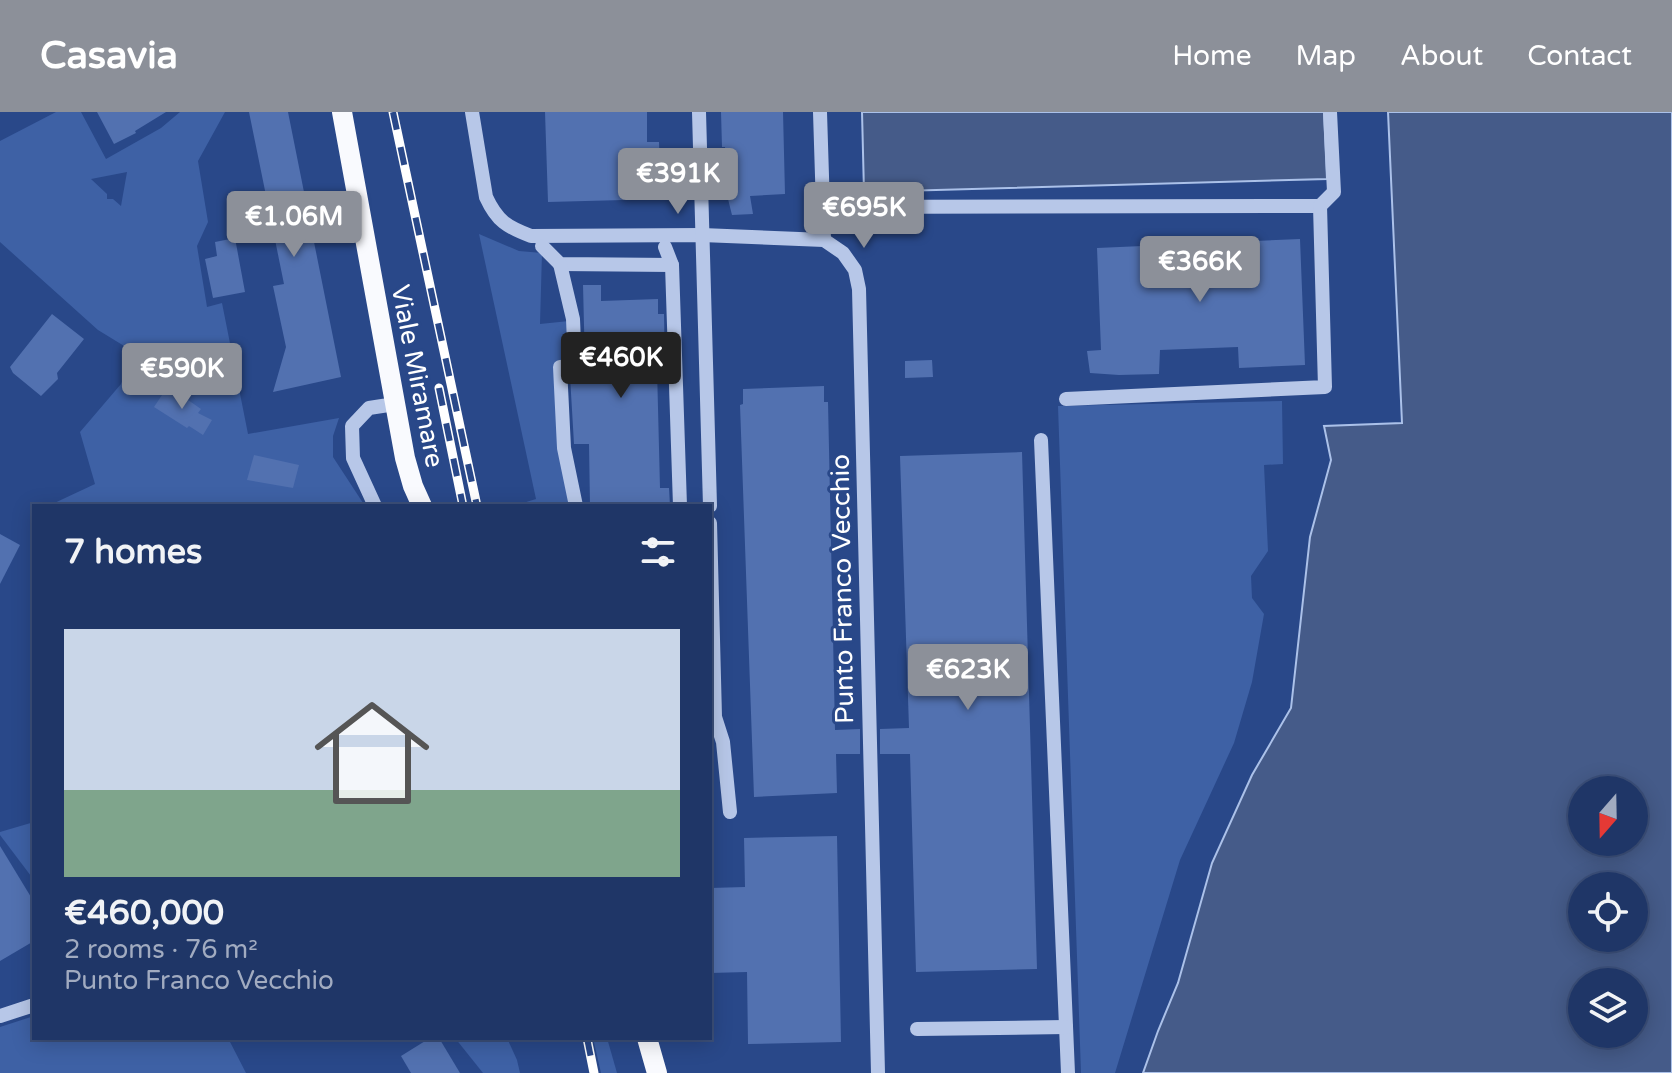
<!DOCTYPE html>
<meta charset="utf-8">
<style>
:root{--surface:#1f3667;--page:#273e6d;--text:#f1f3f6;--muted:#a1abc0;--line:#3c507b;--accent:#8c9099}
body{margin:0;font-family:"Varela Round",sans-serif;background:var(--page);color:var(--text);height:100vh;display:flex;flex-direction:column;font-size:30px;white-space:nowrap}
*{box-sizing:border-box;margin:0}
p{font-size:26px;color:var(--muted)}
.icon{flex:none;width:44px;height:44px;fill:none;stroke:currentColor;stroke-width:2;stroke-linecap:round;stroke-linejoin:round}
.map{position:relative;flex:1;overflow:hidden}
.panel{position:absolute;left:32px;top:392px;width:680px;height:536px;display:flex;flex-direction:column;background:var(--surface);border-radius:0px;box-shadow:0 4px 20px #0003,0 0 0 2px var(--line)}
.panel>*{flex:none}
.needle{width:52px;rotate:200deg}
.fabs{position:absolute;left:1568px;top:664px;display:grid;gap:16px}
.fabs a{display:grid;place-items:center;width:80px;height:80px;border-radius:50%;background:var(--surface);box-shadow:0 4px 20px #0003,0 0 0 2px var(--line);font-size:40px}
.price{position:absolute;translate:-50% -68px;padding:0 18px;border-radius:8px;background:var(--accent);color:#fff;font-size:26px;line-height:52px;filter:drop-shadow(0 2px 4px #0008)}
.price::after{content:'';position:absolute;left:50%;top:48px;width:24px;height:18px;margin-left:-12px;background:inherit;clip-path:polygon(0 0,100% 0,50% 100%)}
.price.selected{background:#222;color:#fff}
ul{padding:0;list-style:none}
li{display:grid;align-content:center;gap:16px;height:424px;padding:0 32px}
li span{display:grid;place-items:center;height:248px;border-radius:0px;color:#555}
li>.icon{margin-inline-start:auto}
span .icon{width:144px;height:144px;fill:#fffc;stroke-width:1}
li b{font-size:34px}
h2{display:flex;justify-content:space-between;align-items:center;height:96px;padding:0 32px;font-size:34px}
header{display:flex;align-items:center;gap:48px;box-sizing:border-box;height:112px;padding:0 40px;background:var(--accent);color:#fff}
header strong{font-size:38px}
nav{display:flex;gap:44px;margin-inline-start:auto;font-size:28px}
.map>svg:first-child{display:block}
</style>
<header>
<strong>Casavia</strong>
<nav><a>Home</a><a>Map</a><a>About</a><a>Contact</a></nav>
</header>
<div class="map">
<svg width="1672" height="961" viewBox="0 0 1672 961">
<rect width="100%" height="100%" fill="#294889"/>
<g fill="#3e61a5" fill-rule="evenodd">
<path d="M56,0h25l25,47 55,-31 19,-16h45l-27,49 10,61 -11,24 10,61 15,-4 26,131 91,-16 -6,18v21l32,49h-317l47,-22 -15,-52 41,-48 13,-32 -36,-22 -98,-88v-101zM127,60l-6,34 -8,-7h-6v-5l-16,-15z"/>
<polygon points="479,122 519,139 542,141 540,212 569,209 571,250 557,250 571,394 513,394 536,387"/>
<polygon points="1282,289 1283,352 1264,353 1268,439 1251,464 1252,486 1264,502 1252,570 1234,631 1180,748 1115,961 1081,961 1058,294"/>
<polygon points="34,710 34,768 0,723 0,720"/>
<polygon points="34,904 34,926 228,926 246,961 0,961 0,915"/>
<polygon points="455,926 507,926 517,948 520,961 483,961"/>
<polygon points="593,926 607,926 617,961 601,961"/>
</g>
<g fill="#455b89" stroke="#abc1e9" stroke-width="2" fill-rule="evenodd">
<polygon points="862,0 1324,0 1327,67 864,80"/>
<path d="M1388,0h284v961h-529l15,-42 20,-48 34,-120 40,-88 39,-67 19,-171 21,-77 -7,-34 78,-3zM1582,678h52v52h-52zM1582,774h52v52h-52zM1582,870h52v52h-52z"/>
</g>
<g fill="#5271b0">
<polygon points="97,0 166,0 135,19 136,21 114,32"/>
<polygon points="249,0 288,0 341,265 273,280 286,235 273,174 284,172"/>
<polygon points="545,0 647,0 647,30 659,30 661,87 548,90"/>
<polygon points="721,0 783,0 785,82 750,84 753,102 732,103 726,79 725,35 722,35"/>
<polygon points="235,126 245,180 213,186 205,147 217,144 215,130"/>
<polygon points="1300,127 1305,253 1239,256 1238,235 1160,238 1159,262 1119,263 1090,261 1087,239 1101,238 1097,136"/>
<polygon points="583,173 601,173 601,189 658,187 658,202 664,202 665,256 657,256 660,376 669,376 670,394 590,394 589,332 574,332 570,264 581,262 585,254"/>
<polygon points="52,202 84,227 57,261 58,267 41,284 13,261 10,255"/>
<polygon points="932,248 933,265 905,266 905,249"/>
<polygon points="168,274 201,297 198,301 212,308 203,323 189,314 187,316 154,295"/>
<polygon points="824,274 824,290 828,290 835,618 860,617 860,642 836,642 837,681 754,685 740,293 743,292 743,277"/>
<polygon points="1022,340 1037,857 916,860 910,642 880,642 880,617 909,616 900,344"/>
<polygon points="254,343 299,353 293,376 247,368"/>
<polygon points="0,422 20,433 0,472"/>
<polygon points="837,724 841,930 748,932 747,860 710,861 710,776 745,775 744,726"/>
<polygon points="0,734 34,790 34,829 0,849"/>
<polygon points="430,926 439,926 460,961 411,961 401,944"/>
</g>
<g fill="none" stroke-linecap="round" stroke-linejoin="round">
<g stroke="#b7c7e8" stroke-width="14">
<path d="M472,0l14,85c11,24 21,30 45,39l171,-1 122,5 19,13 12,17 4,19 19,784"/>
<polyline points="699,0 710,394"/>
<polyline points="820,0 824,128"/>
<polyline points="823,95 1320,94"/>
<polyline points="542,134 560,152 672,153"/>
<polyline points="665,135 672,153 680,394"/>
<polyline points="560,152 573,207 575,254 560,255 564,336 576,394"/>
<polyline points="1066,287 1325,275 1320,94 1334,80 1330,0"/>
<polyline points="1041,328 1068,961"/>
<polyline points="375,394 353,346 352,314 369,296 395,292"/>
<polyline points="710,411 715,605 723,630 730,700"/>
<polyline points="0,904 34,893"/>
<polyline points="917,917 1066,915"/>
</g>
<g stroke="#f9fafe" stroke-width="20">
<polyline points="342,0 405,346 413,374 422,394"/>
<polyline points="647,926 657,961"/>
</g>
<g stroke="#fff" stroke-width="9">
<g id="rail">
<polyline points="393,0 477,394"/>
<polyline points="439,276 463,394"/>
<polyline points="587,926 594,961"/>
</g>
</g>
<use href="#rail" stroke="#294889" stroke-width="6" stroke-dasharray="18" stroke-linecap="butt"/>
</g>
<g text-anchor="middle" stroke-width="6" stroke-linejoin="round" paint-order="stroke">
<g font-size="26" fill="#fff" stroke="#294889">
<text transform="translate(418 264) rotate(79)" y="9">Viale Miramare</text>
<text transform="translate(842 477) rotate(-91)" y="9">Punto Franco Vecchio</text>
</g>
</g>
</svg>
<div class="fabs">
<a><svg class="needle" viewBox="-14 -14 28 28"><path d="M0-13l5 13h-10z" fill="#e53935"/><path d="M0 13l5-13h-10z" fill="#a1abc0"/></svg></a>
<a><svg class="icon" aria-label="locate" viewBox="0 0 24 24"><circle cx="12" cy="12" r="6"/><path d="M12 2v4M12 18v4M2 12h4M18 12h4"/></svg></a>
<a><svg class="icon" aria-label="layers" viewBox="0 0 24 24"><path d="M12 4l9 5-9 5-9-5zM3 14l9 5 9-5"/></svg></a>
</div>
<b class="price" style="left:678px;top:104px">€391K</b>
<b class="price" style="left:864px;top:138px">€695K</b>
<b class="price" style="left:294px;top:147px">€1.06M</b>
<b class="price" style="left:1200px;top:192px">€366K</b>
<b class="price selected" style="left:621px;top:288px">€460K</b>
<b class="price" style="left:182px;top:299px">€590K</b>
<b class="price" style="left:968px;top:600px">€623K</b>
<section class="panel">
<h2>7 homes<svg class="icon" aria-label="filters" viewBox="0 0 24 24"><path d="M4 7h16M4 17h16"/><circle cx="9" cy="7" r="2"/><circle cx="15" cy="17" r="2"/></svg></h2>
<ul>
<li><span style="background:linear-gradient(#c9d6e8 65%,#7fa58c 0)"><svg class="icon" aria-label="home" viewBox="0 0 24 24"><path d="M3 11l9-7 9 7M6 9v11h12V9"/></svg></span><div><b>€460,000</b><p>2 rooms · 76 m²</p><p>Punto Franco Vecchio</p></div></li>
</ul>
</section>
</div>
